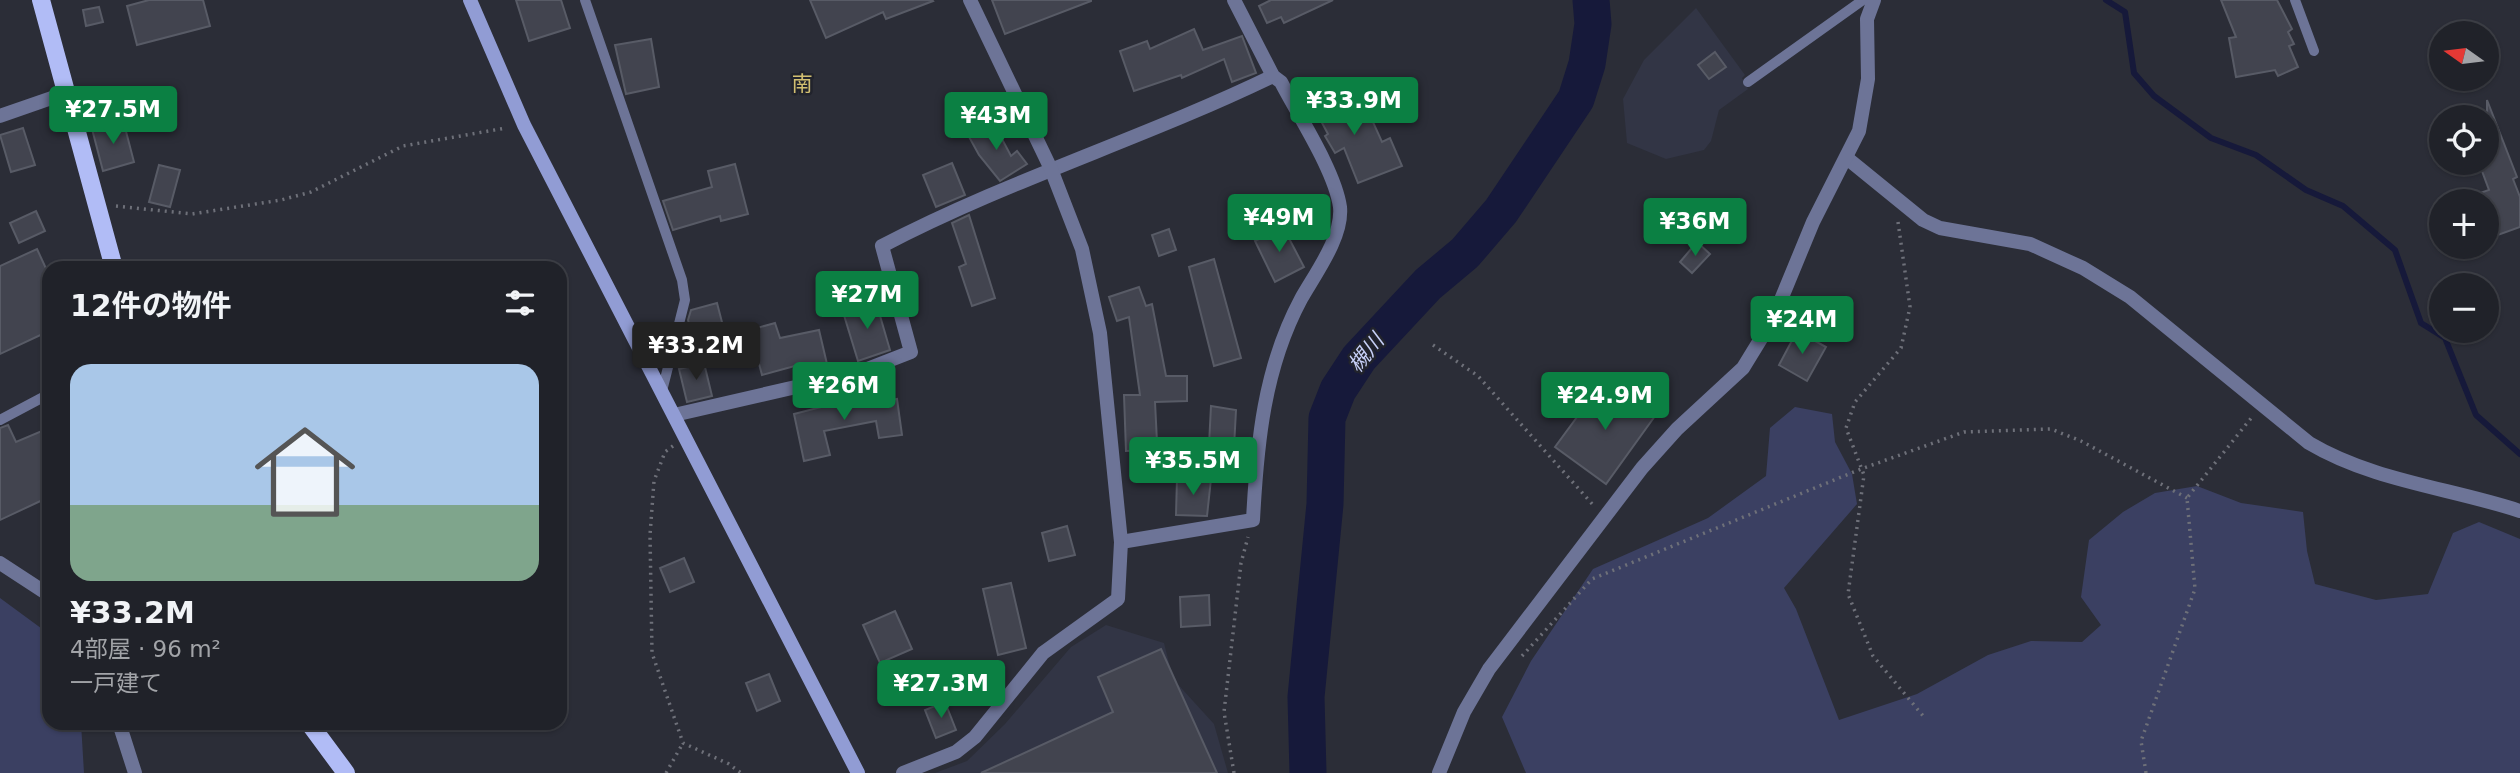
<!DOCTYPE html>
<html lang="ja">
<meta charset="utf-8">
<style>
:root{--surface:#202229;--page:#282a31;--text:#f1f3f6;--muted:#a2a4a8;--line:#3d3f46;--accent:#0b8043}
body{margin:0;font-family:"DejaVu Sans","Noto Sans JP",sans-serif;background:var(--page);color:var(--text);height:100vh;display:flex;flex-direction:column;font-size:26px;white-space:nowrap}
*{box-sizing:border-box;margin:0}
p{font-size:23px;color:var(--muted)}
.icon{flex:none;width:38px;height:38px;fill:none;stroke:currentColor;stroke-width:2;stroke-linecap:round;stroke-linejoin:round}
.map{position:relative;flex:1;overflow:hidden}
.side{position:absolute;left:42px;top:261px;width:525px;height:469px;display:flex;flex-direction:column;background:var(--surface);border-radius:21px;box-shadow:0 2px 5px #0004,0 0 0 2px var(--line)}
.side>*{flex:none}
.needle{width:46px;rotate:284deg}
.controls{position:absolute;left:2429px;top:21px;display:grid;gap:14px}
.controls a{display:grid;place-items:center;width:70px;height:70px;border-radius:50%;background:var(--surface);box-shadow:0 2px 5px #0004,0 0 0 2px var(--line);font-size:35px}
.price{position:absolute;translate:-50% -60px;padding:0 16px;border-radius:7px;background:var(--accent);color:#fff;font-size:23px;line-height:46px;filter:drop-shadow(0 2px 4px #0008)}
.price::after{content:'';position:absolute;left:50%;top:42px;width:21px;height:16px;margin-left:-10px;background:inherit;clip-path:polygon(0 0,100% 0,50% 100%)}
.price.on{background:#222;color:#fff}
ul{padding:0;list-style:none}
li{display:grid;align-content:center;gap:14px;height:371px;padding:0 28px}
li span{display:grid;place-items:center;height:217px;border-radius:21px;color:#555}
li>.icon{margin-inline-start:auto}
span .icon{width:126px;height:126px;fill:#fffc;stroke-width:1}
li b{font-size:30px}
h2{display:flex;justify-content:space-between;align-items:center;height:84px;padding:0 28px;font-size:30px}
.map>svg:first-child{display:block}
</style>
<div class="map">
<svg width="2520" height="773" viewBox="0 0 2520 773">
<rect width="100%" height="100%" fill="#2b2d37"/>
<g fill="#323545">
<polygon points="1696,8 1745,75 1742,78 1748,89 1719,110 1711,141 1704,150 1666,159 1627,143 1623,99 1644,60"/>
<polygon points="1106,625 1164,643 1173,679 1214,724 1228,773 935,773 967,761 1005,724 1071,647"/>
</g>
<g fill="#3b4062">
<polygon points="1795,407 1832,414 1835,442 1852,474 1857,504 1784,588 1796,609 1839,720 1917,694 1988,655 2031,641 2082,642 2101,625 2081,597 2089,540 2123,512 2155,493 2197,486 2241,503 2303,512 2307,551 2315,584 2376,600 2428,594 2453,533 2479,522 2520,539 2520,773 1526,773 1502,717 1531,661 1593,569 1708,518 1766,476 1770,428"/>
<polygon points="0,598 49,634 49,723 81,723 84,773 0,773"/>
</g>
<g fill="none" stroke-linecap="round" stroke-linejoin="round">
<polyline stroke="#16193a" stroke-width="6" points="2106,0 2125,12 2134,73 2154,96 2211,138 2256,155 2306,190 2343,206 2395,250 2421,323 2445,338 2476,415 2520,454"/>
<polyline stroke="#16193a" stroke-width="37" points="1308,773 1306,697 1325,504 1327,418 1338,390 1359,358 1428,284 1465,253 1501,211 1576,99 1587,64 1593,24 1591,0"/>
</g>
<g fill="#42444f" stroke="#585b66" stroke-width="2">
<polygon points="149,0 203,0 210,26 137,45 127,6"/>
<polygon points="516,0 561,0 570,28 529,41"/>
<polygon points="810,0 932,0 933,1 886,19 883,12 826,38"/>
<polygon points="992,0 1091,0 1091,1 1005,34"/>
<polygon points="1271,0 1333,0 1284,23 1281,17 1267,23 1259,6"/>
<polygon points="2221,0 2277,0 2292,29 2288,32 2294,44 2289,46 2298,67 2278,76 2275,70 2236,77 2229,38 2236,37"/>
<polygon points="99,7 103,22 86,26 83,10"/>
<polygon points="1194,29 1203,50 1242,36 1256,73 1232,82 1224,59 1182,78 1181,75 1134,91 1120,51 1147,41 1150,49"/>
<polygon points="651,39 659,87 626,94 615,45"/>
<polygon points="1715,52 1726,67 1709,79 1698,65"/>
<polygon points="1328,83 1349,120 1368,111 1382,142 1390,138 1402,166 1358,183 1344,148 1335,153 1325,136 1328,134 1307,95"/>
<polygon points="2487,100 2517,177 2513,179 2520,197 2520,227 2495,236 2487,211 2487,201 2483,201 2480,193 2489,190 2479,163 2487,163"/>
<polygon points="123,120 134,162 103,171 92,129"/>
<polygon points="993,122 1011,156 1017,151 1027,164 1000,181 979,155 968,135"/>
<polygon points="23,128 35,165 11,172 0,135"/>
<polygon points="952,163 965,195 936,207 923,175"/>
<polygon points="735,164 748,214 721,221 720,216 673,230 663,201 712,187 708,171"/>
<polygon points="159,165 180,170 170,207 149,202"/>
<polygon points="36,211 45,231 19,243 10,223"/>
<polygon points="969,215 995,298 972,306 959,267 966,264 952,223"/>
<polygon points="1283,227 1304,267 1275,282 1255,241"/>
<polygon points="1169,229 1176,250 1159,256 1152,235"/>
<polygon points="1697,242 1710,254 1692,273 1680,262"/>
<polygon points="37,249 49,275 49,331 0,354 0,266"/>
<polygon points="1214,259 1241,358 1214,366 1189,267"/>
<polygon points="1139,287 1146,306 1152,304 1166,376 1187,376 1187,401 1155,402 1157,442 1153,442 1153,450 1126,451 1124,395 1140,395 1129,317 1117,321 1109,297"/>
<polygon points="876,302 890,350 858,361 843,312"/>
<polygon points="717,303 723,326 692,335 688,320 691,310"/>
<polygon points="775,323 780,338 819,330 827,364 804,370 802,364 762,375 750,330"/>
<polygon points="1797,331 1826,347 1807,381 1779,365"/>
<polygon points="704,363 712,396 687,402 679,369"/>
<polygon points="1605,379 1655,416 1606,484 1555,447"/>
<polygon points="848,391 851,406 897,399 902,435 879,438 876,421 824,431 830,455 804,461 794,414 829,405 827,395"/>
<polygon points="1211,406 1236,410 1234,447 1209,445"/>
<polygon points="8,425 16,442 49,428 49,497 0,520 0,428"/>
<polygon points="1177,478 1211,479 1207,516 1176,515"/>
<polygon points="1067,526 1075,555 1049,561 1042,533"/>
<polygon points="684,558 694,582 670,592 660,568"/>
<polygon points="1011,583 1026,648 998,655 983,589"/>
<polygon points="1209,595 1210,625 1181,627 1180,597"/>
<polygon points="895,611 912,649 880,663 863,625"/>
<polygon points="1161,649 1217,773 981,773 1113,712 1098,677"/>
<polygon points="769,674 780,701 757,711 746,683"/>
<polygon points="945,702 956,730 936,738 925,710"/>
</g>
<g fill="none" stroke-linecap="round" stroke-linejoin="round">
<g stroke="#6e7079" stroke-width="3.5" stroke-dasharray="2 5" stroke-linecap="butt">
<polyline points="116,206 192,214 281,200 311,192 403,146 506,128"/>
<polyline points="1898,222 1910,307 1901,348 1855,402 1846,428 1864,475 1848,594 1873,656 1924,717"/>
<polyline points="1433,345 1478,376 1594,506"/>
<polyline points="673,446 665,452 654,481 650,535 652,653 683,743 729,764 741,773"/>
<polyline points="1522,656 1592,579 1861,469 1964,432 2051,429 2081,441 2187,498"/>
<polyline points="666,773 683,743"/>
<polyline points="1234,773 1224,712 1241,563 1248,537"/>
<polyline points="2146,773 2141,741 2195,589 2187,498 2252,417"/>
</g>
<g stroke="#6d7497" stroke-width="10">
<polyline points="585,0 682,280 685,300 662,391"/>
<polyline points="2295,0 2314,51"/>
<polyline points="1748,82 1863,0"/>
<polyline points="0,420 49,394"/>
</g>
<g stroke="#6d7497" stroke-width="14">
<polyline points="0,116 66,93"/>
<path d="M1848,159l75,61 17,8 90,16 53,24 47,29 179,146c64,38 141,45 211,68"/>
<path d="M674,415l183,-42 54,-21 -29,-106c126,-66 263,-108 391,-170"/>
<path d="M1121,542l132,-22c4,-77 11,-152 48,-221 14,-25 42,-62 39,-92 -5,-36 -42,-92 -59,-125l-8,-6 -39,-76"/>
<polyline points="0,563 49,595"/>
<polyline points="119,723 135,773"/>
<polyline points="903,773 956,752 975,737 1043,653 1118,599 1121,542 1100,333 1082,249 1051,169 970,0"/>
<polyline points="1439,773 1464,712 1489,669 1642,468 1677,429 1743,368 1773,319 1813,222 1859,131 1868,79 1867,19 1874,0"/>
</g>
<polyline stroke="#919cd4" stroke-width="14" points="470,0 524,125 858,773"/>
<g stroke="#b1bcf6" stroke-width="18">
<polyline points="41,0 114,268"/>
<polyline points="309,723 346,773"/>
</g>
</g>
<g text-anchor="middle" stroke-width="5" stroke-linejoin="round" paint-order="stroke">
<g font-size="21" fill="#d2bf71" stroke="#21232c">
<text x="802" y="91">南</text>
</g>
<g font-size="21" font-style="italic" fill="#c6cff6" stroke="#21232c">
<text transform="translate(1366 353) rotate(-51)" y="7">槻川</text>
</g>
</g>
</svg>
<div class="controls">
<a><svg class="needle" viewBox="-14 -14 28 28"><path d="M0-13l5 13h-10z" fill="#e53935"/><path d="M0 13l5-13h-10z" fill="#a2a4a8"/></svg></a>
<a><svg class="icon" aria-label="locate" viewBox="0 0 24 24"><circle cx="12" cy="12" r="6"/><path d="M12 2v4M12 18v4M2 12h4M18 12h4"/></svg></a>
<a>+</a>
<a>−</a>
</div>
<b class="price" style="left:1354px;top:137px">¥33.9M</b>
<b class="price" style="left:113px;top:146px">¥27.5M</b>
<b class="price" style="left:996px;top:152px">¥43M</b>
<b class="price" style="left:1279px;top:254px">¥49M</b>
<b class="price" style="left:1695px;top:258px">¥36M</b>
<b class="price" style="left:867px;top:331px">¥27M</b>
<b class="price" style="left:1802px;top:356px">¥24M</b>
<b class="price on" style="left:696px;top:382px">¥33.2M</b>
<b class="price" style="left:844px;top:422px">¥26M</b>
<b class="price" style="left:1605px;top:432px">¥24.9M</b>
<b class="price" style="left:1193px;top:497px">¥35.5M</b>
<b class="price" style="left:941px;top:720px">¥27.3M</b>
<section class="side">
<h2>12件の物件<svg class="icon" aria-label="filters" viewBox="0 0 24 24"><path d="M4 7h16M4 17h16"/><circle cx="9" cy="7" r="2"/><circle cx="15" cy="17" r="2"/></svg></h2>
<ul>
<li><span style="background:linear-gradient(#a9c7e8 65%,#7fa58c 0)"><svg class="icon" aria-label="home" viewBox="0 0 24 24"><path d="M3 11l9-7 9 7M6 9v11h12V9"/></svg></span><div><b>¥33.2M</b><p>4部屋 · 96 m²</p><p>一戸建て</p></div></li>
</ul>
</section>
</div>
